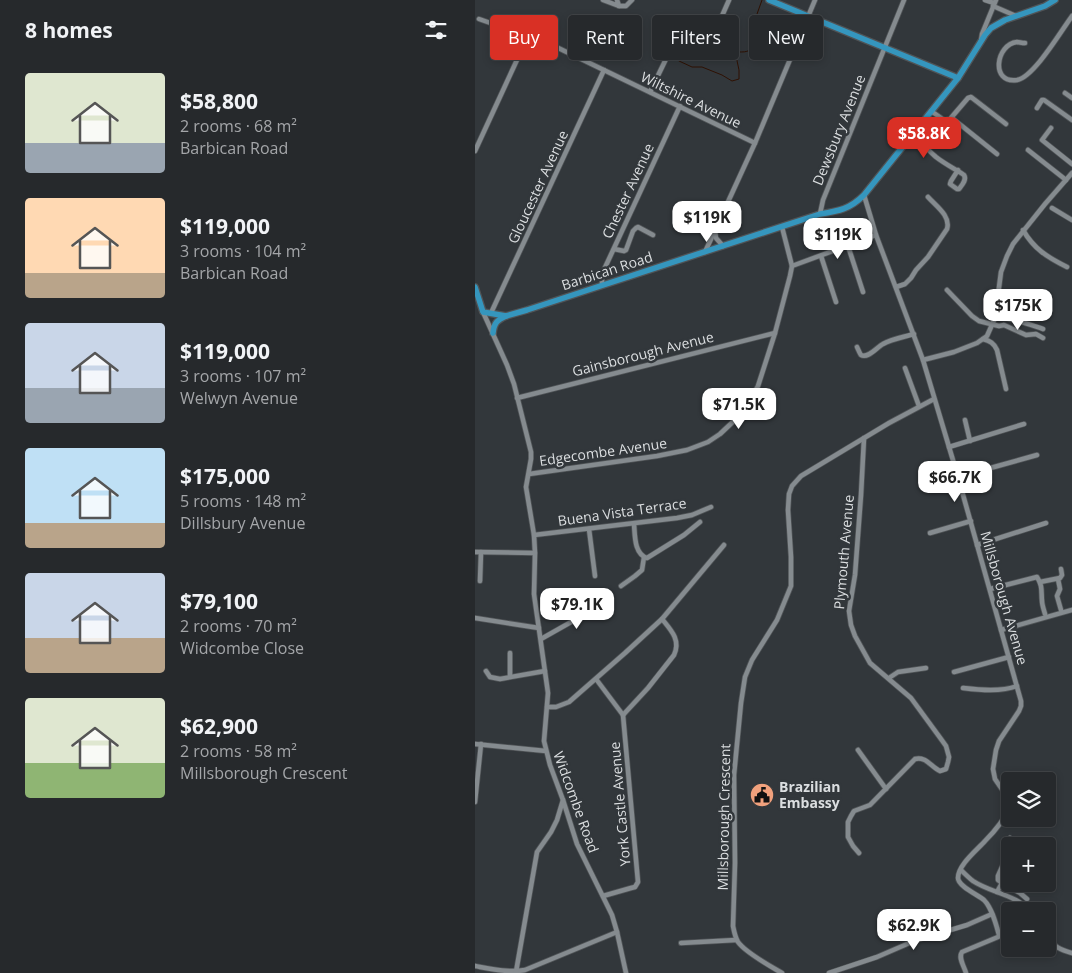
<!DOCTYPE html>
<meta charset="utf-8">
<style>
:root{--surface:#26292c;--page:#2e3134;--text:#f1f3f6;--muted:#a4a6a9;--line:#424548;--accent:#d93025}
body{margin:0;font-family:"Open Sans",sans-serif;background:var(--page);color:var(--text);height:100vh;display:flex;flex-direction:column;font-size:19px;white-space:nowrap}
*{box-sizing:border-box;margin:0}
p{font-size:16px;color:var(--muted)}
.icon{flex:none;width:28px;height:28px;fill:none;stroke:currentColor;stroke-width:2;stroke-linecap:round;stroke-linejoin:round}
.map{position:relative;flex:1;overflow:hidden}
.drawer{display:flex;flex-direction:column;background:var(--surface);width:475px}
.drawer>*{flex:none}
.guide{position:absolute;left:15px;top:15px;width:475px;height:45px;display:flex;gap:10px}
.controls{position:absolute;left:526px;top:772px;display:grid;gap:10px}
.controls a{display:grid;place-items:center;width:55px;height:55px;border-radius:5px;background:var(--surface);box-shadow:0 2px 8px #0003,0 0 0 1px var(--line);font-size:25px}
.price{position:absolute;translate:-50% -42px;padding:0 11px;border-radius:10px;background:#fff;color:#222;font-size:16px;line-height:32px;filter:drop-shadow(0 1px 2px #0008)}
.price::after{content:'';position:absolute;left:50%;top:30px;width:15px;height:11px;margin-left:-8px;background:inherit;clip-path:polygon(0 0,100% 0,50% 100%)}
.price.selected{background:var(--accent);color:#fff}
ul{padding:0;list-style:none}
li{display:flex;align-items:center;gap:15px;height:125px;padding:0 25px}
li span{display:grid;place-items:center;flex:none;width:140px;height:100px;border-radius:5px;color:#555}
li>.icon{margin-inline-start:auto}
span .icon{width:60px;height:60px;fill:#fffc;stroke-width:1}
li b{font-size:21px}
h2{display:flex;justify-content:space-between;align-items:center;height:60px;padding:0 25px;font-size:21px}
.tag{padding:0 18px;border-radius:5px;background:var(--surface);box-shadow:0 2px 8px #0003,0 0 0 1px var(--line);font-size:18px;line-height:45px}
.tag.selected{background:var(--accent);color:#fff}
main{display:flex;flex:1;min-height:0}
.map>svg:first-child{display:block}
</style>
<main>
<section class="drawer">
<h2>8 homes<svg class="icon" aria-label="filters" viewBox="0 0 24 24"><path d="M4 7h16M4 17h16"/><circle cx="9" cy="7" r="2"/><circle cx="15" cy="17" r="2"/></svg></h2>
<ul>
<li><span style="background:linear-gradient(#dfe7d0 70%,#9aa5b1 0)"><svg class="icon" aria-label="home" viewBox="0 0 24 24"><path d="M3 11l9-7 9 7M6 9v11h12V9"/></svg></span><div><b>$58,800</b><p>2 rooms · 68 m²</p><p>Barbican Road</p></div></li>
<li><span style="background:linear-gradient(#ffd9b3 75%,#b9a48a 0)"><svg class="icon" aria-label="home" viewBox="0 0 24 24"><path d="M3 11l9-7 9 7M6 9v11h12V9"/></svg></span><div><b>$119,000</b><p>3 rooms · 104 m²</p><p>Barbican Road</p></div></li>
<li><span style="background:linear-gradient(#c9d6e8 65%,#9aa5b1 0)"><svg class="icon" aria-label="home" viewBox="0 0 24 24"><path d="M3 11l9-7 9 7M6 9v11h12V9"/></svg></span><div><b>$119,000</b><p>3 rooms · 107 m²</p><p>Welwyn Avenue</p></div></li>
<li><span style="background:linear-gradient(#bfe0f5 75%,#b9a48a 0)"><svg class="icon" aria-label="home" viewBox="0 0 24 24"><path d="M3 11l9-7 9 7M6 9v11h12V9"/></svg></span><div><b>$175,000</b><p>5 rooms · 148 m²</p><p>Dillsbury Avenue</p></div></li>
<li><span style="background:linear-gradient(#c9d6e8 65%,#b9a48a 0)"><svg class="icon" aria-label="home" viewBox="0 0 24 24"><path d="M3 11l9-7 9 7M6 9v11h12V9"/></svg></span><div><b>$79,100</b><p>2 rooms · 70 m²</p><p>Widcombe Close</p></div></li>
<li><span style="background:linear-gradient(#dfe7d0 65%,#8fb573 0)"><svg class="icon" aria-label="home" viewBox="0 0 24 24"><path d="M3 11l9-7 9 7M6 9v11h12V9"/></svg></span><div><b>$62,900</b><p>2 rooms · 58 m²</p><p>Millsborough Crescent</p></div></li>
</ul>
</section>
<div class="map">
<svg width="597" height="973" viewBox="0 0 597 973">
<rect width="100%" height="100%" fill="#32373b"/>
<g fill="none" stroke-linecap="round" stroke-linejoin="round">
<path stroke="#2f1103" stroke-width="1" d="M204,61l13,6h10l20,8 10,6 7,-2v-9l-3,-14 2,-4c10,0 13,0 16,-11l-3,-5v-5l11,-31"/>
<g stroke="#505457" stroke-width="6">
<g id="minor">
<polyline points="128,0 144,6 142,0"/>
<polyline points="510,0 519,3"/>
<polyline points="144,6 151,6 157,0"/>
<polyline points="518,6 541,16"/>
<polyline points="4,19 75,44 280,143"/>
<polyline points="506,41 507,34 521,0"/>
<path d="M550,43c-3,0 -6,-1 -8,-1 -21,2 -27,42 0,38 17,-3 44,-49 55,-64"/>
<polyline points="232,50 254,0"/>
<polyline points="175,92 191,59 189,55 180,51"/>
<polyline points="590,93 597,98"/>
<polyline points="562,108 567,100 569,100 597,120"/>
<polyline points="456,111 469,120 475,119 493,98 496,97 531,124"/>
<polyline points="477,118 522,154"/>
<polyline points="576,128 567,140 597,164"/>
<path d="M437,134c8,8 16,16 24,23 9,7 19,12 28,18 3,5 -2,10 -5,14h-2l-7,-5 1,-3 7,-11"/>
<polyline points="553,150 591,180"/>
<polyline points="0,151 53,36"/>
<polyline points="389,195 401,235 448,360 483,477 546,701 546,706 544,711 524,741 521,750 518,769 520,779 535,801"/>
<polyline points="577,208 597,220"/>
<polyline points="345,214 348,200 429,0"/>
<path d="M548,230c11,19 24,27 44,37"/>
<polyline points="240,231 241,238 248,246"/>
<polyline points="373,246 388,292"/>
<polyline points="139,249 149,251 151,250 158,231 161,228 163,227 178,235"/>
<polyline points="230,252 280,143 340,0"/>
<polyline points="346,256 361,302"/>
<polyline points="317,266 401,235"/>
<polyline points="127,285 127,274 205,106"/>
<path d="M421,287l9,-3 6,-6 5,-8 12,-13 19,-28c4,-13 -11,-23 -19,-32"/>
<polyline points="472,290 497,316 504,321 524,326 529,325 551,335 561,334 568,338"/>
<polyline points="8,312 32,365 39,384 56,452 56,459 51,487 59,535 60,553 59,594 73,693 69,741 75,765 88,800 102,844 137,915 142,932 151,973"/>
<polyline points="16,313 129,70"/>
<path d="M520,318c16,-1 33,6 48,11"/>
<path d="M508,339c7,2 11,4 14,11l9,39"/>
<path d="M382,347c1,2 3,7 4,8 7,4 16,-8 22,-11 8,-5 21,-7 31,-10"/>
<polyline points="448,360 479,352 502,343 512,336 520,318 526,272 532,256 538,244 570,204 597,173"/>
<polyline points="430,368 444,406"/>
<polyline points="42,398 300,333"/>
<polyline points="490,420 495,441"/>
<polyline points="474,447 549,424"/>
<polyline points="54,474 182,456 212,450 233,442 245,434 262,418 270,409 283,386 300,333 315,276 317,266 307,227"/>
<polyline points="483,477 562,455"/>
<path d="M159,524c1,11 0,30 13,34l37,-23 16,-13"/>
<polyline points="114,529 120,576"/>
<polyline points="455,533 496,521"/>
<polyline points="59,535 202,518 217,515 236,507"/>
<polyline points="502,545 571,523"/>
<polyline points="0,552 60,553"/>
<polyline points="583,579 585,589 582,596 586,610"/>
<polyline points="5,581 6,552"/>
<polyline points="565,582 585,578 587,575 586,569"/>
<polyline points="146,586 160,576 167,570 169,557"/>
<path d="M515,589l47,-12c6,9 4,15 5,24 0,4 2,9 3,13"/>
<polyline points="0,618 64,628"/>
<polyline points="526,630 597,610"/>
<polyline points="66,639 112,613 128,603"/>
<polyline points="35,653 35,677"/>
<polyline points="11,671 15,677 25,679 70,671"/>
<polyline points="479,672 534,657"/>
<polyline points="414,678 423,672 451,668"/>
<polyline points="121,679 148,715"/>
<path d="M488,688c17,2 38,4 54,-2"/>
<polyline points="72,707 81,707 94,702 150,653 187,619 249,545"/>
<path d="M148,715l25,-27 26,-33c7,-15 -3,-25 -12,-36"/>
<polyline points="0,744 71,751"/>
<polyline points="383,750 411,789"/>
<polyline points="546,777 550,781"/>
<polyline points="0,802 6,744"/>
<polyline points="563,819 566,819"/>
<polyline points="535,838 540,842 538,846"/>
<path d="M384,853l-6,-7 -5,-9v-15l3,-6 3,-5 16,-6 45,-46c11,-3 16,8 25,12l6,-2 2,-7 1,-5 -3,-11 -5,-7 -30,-41 -41,-35 -15,-27 -4,-11 -2,-14 6,-36 6,-80 3,-57"/>
<path d="M486,870c4,4 8,8 12,11 18,12 42,13 57,30"/>
<polyline points="572,880 577,886"/>
<polyline points="527,883 545,893 552,899"/>
<polyline points="522,892 527,883 523,880 523,876 531,858 532,857 535,856"/>
<polyline points="128,896 156,888 160,887 163,882 148,715"/>
<path d="M572,937c7,10 14,13 25,16"/>
<polyline points="206,943 261,940"/>
<path d="M0,966c16,3 33,7 50,4l92,-38"/>
<polyline points="41,972 62,852 76,832 82,820 88,800"/>
<path d="M307,973c-12,-7 -36,-20 -44,-31 -3,-5 -4,-11 -5,-16l2,-63 -1,-88 7,-72 4,-26 7,-17 25,-40 14,-34v-29l-3,-47 1,-16 3,-8 9,-10 88,-53 45,-24"/>
<polyline points="354,973 402,957 439,941 492,925 517,914"/>
<path d="M491,973c-2,-7 -8,-15 -4,-21l36,-15 1,-2c-3,-11 -7,-27 -15,-35 -6,-5 -26,-14 -26,-22 0,-13 19,-28 27,-37 10,-10 19,-21 25,-34"/>
</g>
</g>
<g stroke="#505457" stroke-width="8">
<g id="major">
<polyline points="294,0 483,78"/>
<path d="M0,287l8,25 23,4 21,-6 293,-96c19,-3 30,-5 44,-19l94,-117 27,-43 6,-7 14,-8 40,-14 10,-6"/>
<path d="M18,333c1,-10 4,-13 13,-17"/>
</g>
</g>
<use href="#minor" stroke="#858b8f" stroke-width="4.5"/>
<use href="#major" stroke="#3596be" stroke-width="5.5"/>
</g>
<defs>
<g id="civic-disc" transform="scale(1.25)"><circle r="9.5" fill="#f1a17d" stroke="#32373b"/><path d="M-.6-6.5H3V-4.5H.6V-3L4-1V1h2V6H-6V1h2V-1L-.6-3ZM-1.2 2.5V6h2.4V2.5Z" fill="#111"/></g>
</defs>
<g fill-rule="evenodd">
<use href="#civic-disc" x="287" y="795"/>
</g>
<g text-anchor="middle" stroke-width="5" stroke-linejoin="round" paint-order="stroke">
<g font-size="14" fill="#dbdee0" stroke="#32373b">
<text transform="translate(216 100) rotate(26)" y="5">Wiltshire Avenue</text>
<text transform="translate(364 130) rotate(-68)" y="5">Dewsbury Avenue</text>
<text transform="translate(63 187) rotate(-65)" y="5">Gloucester Avenue</text>
<text transform="translate(153 191) rotate(-65)" y="5">Chester Avenue</text>
<text transform="translate(132 271) rotate(-18)" y="5">Barbican Road</text>
<text transform="translate(168 354) rotate(-14)" y="5">Gainsborough Avenue</text>
<text transform="translate(128 452) rotate(-8)" y="5">Edgecombe Avenue</text>
<text transform="translate(147 512) rotate(-8)" y="5">Buena Vista Terrace</text>
<text transform="translate(369 552) rotate(-85)" y="5">Plymouth Avenue</text>
<text transform="translate(529 598) rotate(74)" y="5">Millsborough Avenue</text>
<text transform="translate(101 802) rotate(70)" y="5">Widcombe Road</text>
<text transform="translate(145 804) rotate(-95)" y="5">York Castle Avenue</text>
<text transform="translate(249 817) rotate(-89)" y="5">Millsborough Crescent</text>
</g>
<g font-size="14" font-weight="bold" fill="#dbdee0" stroke="#32373b" text-anchor="start">
<text x="304" y="792">Brazilian<tspan x="304" dy="16">Embassy</tspan></text>
</g>
</g>
</svg>
<div class="controls">
<a><svg class="icon" aria-label="layers" viewBox="0 0 24 24"><path d="M12 4l9 5-9 5-9-5zM3 14l9 5 9-5"/></svg></a>
<a>+</a>
<a>−</a>
</div>
<b class="price selected" style="left:449px;top:159px">$58.8K</b>
<b class="price" style="left:232px;top:243px">$119K</b>
<b class="price" style="left:363px;top:260px">$119K</b>
<b class="price" style="left:543px;top:331px">$175K</b>
<b class="price" style="left:264px;top:430px">$71.5K</b>
<b class="price" style="left:480px;top:503px">$66.7K</b>
<b class="price" style="left:102px;top:630px">$79.1K</b>
<b class="price" style="left:439px;top:951px">$62.9K</b>
<div class="guide">
<a class="tag selected">Buy</a>
<a class="tag">Rent</a>
<a class="tag">Filters</a>
<a class="tag">New</a>
</div>
</div>
</main>
